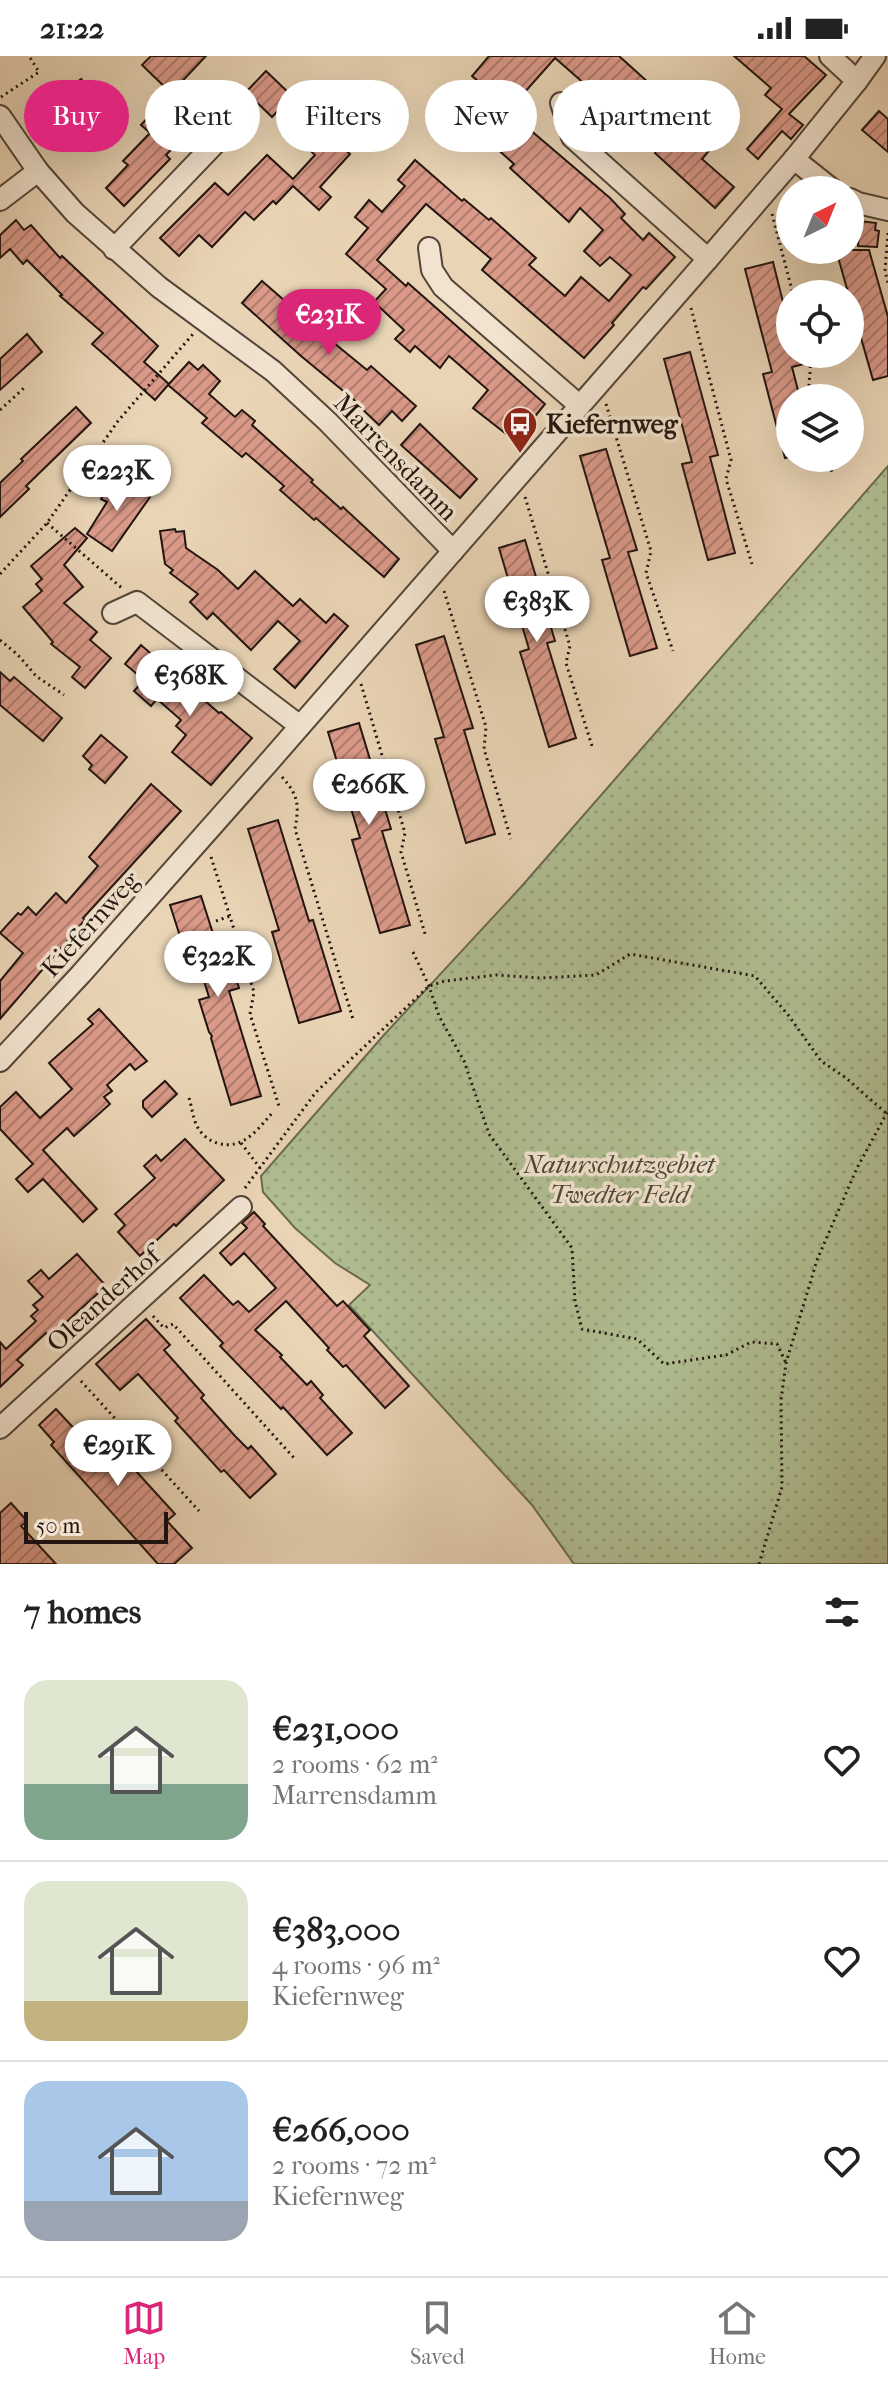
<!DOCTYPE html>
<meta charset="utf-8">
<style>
:root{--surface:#fff;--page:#f6f6f6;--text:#222;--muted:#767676;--line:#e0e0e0;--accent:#db2777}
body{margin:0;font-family:"IM FELL French Canon",serif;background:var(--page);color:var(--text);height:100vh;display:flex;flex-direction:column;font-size:30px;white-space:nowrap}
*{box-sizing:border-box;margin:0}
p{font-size:26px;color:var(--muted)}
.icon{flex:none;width:44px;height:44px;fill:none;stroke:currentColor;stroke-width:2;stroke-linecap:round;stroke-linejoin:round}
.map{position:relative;height:1508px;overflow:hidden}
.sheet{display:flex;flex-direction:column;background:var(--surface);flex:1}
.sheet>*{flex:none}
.banner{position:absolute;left:24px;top:24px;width:840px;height:72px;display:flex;gap:16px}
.needle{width:52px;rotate:43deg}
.tools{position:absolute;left:776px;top:120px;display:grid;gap:16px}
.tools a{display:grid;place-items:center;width:88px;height:88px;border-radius:50%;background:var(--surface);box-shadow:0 8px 32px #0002;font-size:40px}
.scale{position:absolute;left:24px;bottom:20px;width:144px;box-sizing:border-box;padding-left:8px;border:4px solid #23150f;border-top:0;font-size:22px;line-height:28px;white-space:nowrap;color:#23150f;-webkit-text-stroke:6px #f1e3cf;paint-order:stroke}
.price{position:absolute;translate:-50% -68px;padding:0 18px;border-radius:28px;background:#fff;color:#222;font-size:26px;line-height:52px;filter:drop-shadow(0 2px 4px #0008)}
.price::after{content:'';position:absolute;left:50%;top:48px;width:24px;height:18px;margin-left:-12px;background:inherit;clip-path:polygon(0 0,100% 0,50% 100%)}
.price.selected{background:var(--accent);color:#fff}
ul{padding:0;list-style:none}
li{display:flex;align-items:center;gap:24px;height:200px;padding:0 24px}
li+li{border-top:2px solid var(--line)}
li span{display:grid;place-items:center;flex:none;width:224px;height:160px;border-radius:24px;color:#555}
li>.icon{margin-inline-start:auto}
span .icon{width:96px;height:96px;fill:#fffc;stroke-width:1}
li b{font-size:34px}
h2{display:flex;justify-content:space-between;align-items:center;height:96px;padding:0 24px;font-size:34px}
.chip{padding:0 28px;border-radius:36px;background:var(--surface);box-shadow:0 8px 32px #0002;font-size:28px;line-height:72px}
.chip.selected{background:var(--accent);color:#fff}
.status{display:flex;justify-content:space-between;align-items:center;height:56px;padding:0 40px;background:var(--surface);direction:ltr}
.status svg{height:22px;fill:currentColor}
.tabs{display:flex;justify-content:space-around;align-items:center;height:112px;border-top:2px solid var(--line);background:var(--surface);font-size:22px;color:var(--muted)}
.tabs a{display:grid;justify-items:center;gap:4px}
.tabs .selected{color:var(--accent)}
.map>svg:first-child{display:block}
</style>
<div class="status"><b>21:22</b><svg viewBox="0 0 49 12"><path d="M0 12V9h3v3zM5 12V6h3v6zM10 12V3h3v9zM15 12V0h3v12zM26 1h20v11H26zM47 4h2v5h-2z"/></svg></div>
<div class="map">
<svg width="888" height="1508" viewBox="0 0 888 1508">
<defs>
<pattern id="park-dots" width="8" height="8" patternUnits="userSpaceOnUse" patternTransform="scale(2)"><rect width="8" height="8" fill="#b0be92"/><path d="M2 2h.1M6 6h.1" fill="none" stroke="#97a27d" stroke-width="1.8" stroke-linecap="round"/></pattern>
<pattern id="building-hatch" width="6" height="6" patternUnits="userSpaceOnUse" patternTransform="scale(2)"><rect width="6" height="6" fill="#da9989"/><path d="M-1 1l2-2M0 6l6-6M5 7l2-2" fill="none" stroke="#b07c6e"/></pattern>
</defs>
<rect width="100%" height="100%" fill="#e9d4b5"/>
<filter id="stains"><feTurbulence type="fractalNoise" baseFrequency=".0025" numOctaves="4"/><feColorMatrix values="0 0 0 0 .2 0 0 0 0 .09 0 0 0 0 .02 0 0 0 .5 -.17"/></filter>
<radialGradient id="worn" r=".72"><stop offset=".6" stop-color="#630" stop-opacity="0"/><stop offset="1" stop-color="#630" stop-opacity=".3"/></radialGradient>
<polygon fill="url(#park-dots)" stroke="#6a6a50" stroke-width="2" points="888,410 888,1508 574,1508 532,1449 349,1249 370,1229 335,1207 295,1172 263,1136 261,1120 383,980 521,831"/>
<g fill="url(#building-hatch)" stroke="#23150f" stroke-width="2">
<polygon points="151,0 206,0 171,37 142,9"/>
<polygon points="489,0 619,0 710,82 707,85 713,90 702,103 734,131 715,152 655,97 656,95 608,54 611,51 555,2 508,55 610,142 625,158 621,162 643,184 649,177 675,201 646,233 643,231 612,267 614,269 584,302 482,214 491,203 426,148 377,204 406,230 408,227 545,348 515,385 473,352 488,334 449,300 440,312 415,290 410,296 395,283 404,274 374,246 386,233 346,198 368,172 355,161 369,144 382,156 405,130 398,124 415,104 462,145 464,143 489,164 491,162 536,202 529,209 565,240 581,221 609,245 631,219 610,201 600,210 584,195 603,174 580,152 569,166 510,112 514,108 485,82 492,74 475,60 494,38 472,20"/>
<polygon points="734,0 804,0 826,19 789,58 803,69 791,83 782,75 758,103 747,93 782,53 765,39 771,32"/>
<polygon points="266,15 292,40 272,61 246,36"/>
<polygon points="81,23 105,50 82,70 58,43"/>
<polygon points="155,54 183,81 166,99 170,103 124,150 106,132 128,109 123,105 150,77 141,69"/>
<polygon points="879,55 888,63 888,96 862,74"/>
<polygon points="318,68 350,98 320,131 331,141 319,154 293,130 276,148 273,145 254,164 245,156 212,191 199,179 179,200 160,182 215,127 228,139 267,99 293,123 315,99 301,86"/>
<polygon points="16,164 24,174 31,169 60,202 62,200 158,290 144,306 169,328 189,306 198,314 203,309 220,325 209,338 235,361 242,354 255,365 252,369 313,424 311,426 341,453 343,451 399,503 384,521 316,462 314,464 280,434 284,430 246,397 242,401 202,367 207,362 168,329 155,344 107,301 92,288 103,277 60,240 62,239 27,204 23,208 10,193 0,202 0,179"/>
<polygon points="860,165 876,167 875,174 879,175 877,191 858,190"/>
<polygon points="836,194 869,194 888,261 888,320 873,324"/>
<polygon points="773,206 790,274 790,298 820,298 820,304 792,311 800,342 790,342 790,401 785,402 763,318 772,316 745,213"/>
<polygon points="262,225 323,278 367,314 371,310 416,350 402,365 392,355 379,369 358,349 359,348 301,300 242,247"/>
<polygon points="27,278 42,296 0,334 0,303"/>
<polygon points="690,296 718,399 710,401 735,497 708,504 682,408 692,406 664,303"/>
<polygon points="76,351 91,367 26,430 29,433 0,461 0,427 23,405 21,403"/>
<polygon points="420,368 477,423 460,442 401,389"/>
<polygon points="606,393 637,494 628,496 657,592 630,600 602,504 610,502 580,400"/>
<polygon points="116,420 150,441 112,495 87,478 107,446 101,443"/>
<polygon points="75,472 87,482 64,509 83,531 64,547 97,576 90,584 111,602 85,632 72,621 80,611 51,588 53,586 23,551 42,535 36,528 42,523 31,510"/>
<polygon points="175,473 176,476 184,475 186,492 218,514 238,533 255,515 293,550 300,543 326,567 334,558 348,570 295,632 274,613 300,585 278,565 251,594 213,557 207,563 190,546 198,538 170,517 173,514 165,508 160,475"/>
<polygon points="525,484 555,585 547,587 576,682 549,691 520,596 529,593 499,492"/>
<polygon points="444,580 473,672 464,674 495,778 466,787 435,683 444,681 416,589"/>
<polygon points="141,589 219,657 221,656 252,682 211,729 172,696 186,679 176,670 181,664 157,643 151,650 134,635 144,624 125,608"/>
<polygon points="0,616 10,625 14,621 62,662 43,685 0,649"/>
<polygon points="359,667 391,773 382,775 410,869 380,877 352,784 360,782 328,676"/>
<polygon points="101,679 127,701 105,727 89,713 92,709 83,700"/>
<polygon points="151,728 181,755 83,862 85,864 0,963 0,925 23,897 0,877 18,857 21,859 28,851 36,859 56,837 66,847 98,810 89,801"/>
<polygon points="278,764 309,865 313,864 341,955 299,967 272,876 279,874 248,773"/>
<polygon points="201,840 217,890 225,887 239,932 229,935 261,1040 231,1049 211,982 212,980 209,976 199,944 209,941 195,896 186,899 170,849"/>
<polygon points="99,953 147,1005 135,1014 130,1008 107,1029 112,1035 104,1041 110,1048 74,1080 67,1072 43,1094 97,1153 83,1166 43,1123 28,1136 16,1123 33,1108 0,1073 0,1051 16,1036 40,1062 72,1033 49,1007 93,968 88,963"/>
<polygon points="165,1025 177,1038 152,1061 143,1051 143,1045"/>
<polygon points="185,1083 224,1124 176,1170 174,1168 140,1200 118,1176 125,1169 115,1158 155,1122 144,1110 156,1099 161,1105"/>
<polygon points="254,1156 265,1168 263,1170 337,1250 343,1245 370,1274 364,1280 409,1330 385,1352 346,1309 343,1311 327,1294 329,1292 286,1245 255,1274 282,1299 280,1301 307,1329 311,1325 323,1339 320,1342 352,1377 327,1399 283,1351 281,1353 220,1290 223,1287 180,1242 204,1219 233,1249 238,1245 249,1256 276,1232 244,1197 231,1209 220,1197 247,1172 242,1167"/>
<polygon points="77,1198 106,1230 50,1281 46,1277 17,1304 23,1309 0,1331 0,1286 6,1293 36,1265 31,1260 38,1254 33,1249 43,1241 28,1225 41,1214 49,1223"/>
<polygon points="146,1263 170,1289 164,1294 204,1339 201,1342 235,1380 248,1393 251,1390 276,1418 250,1442 224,1414 221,1416 175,1365 178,1362 138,1318 120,1334 96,1308"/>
<polygon points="56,1353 81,1380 94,1369 175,1458 167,1465 192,1492 174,1508 158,1508 51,1389 54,1386 39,1369"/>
<polygon points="11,1447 27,1465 21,1470 56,1508 0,1508 0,1457"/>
</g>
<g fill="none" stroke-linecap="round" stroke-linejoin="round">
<g stroke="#544538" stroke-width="24">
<g id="minor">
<polyline points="830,0 857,25"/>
<polyline points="561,47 572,81 708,203"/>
<polyline points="0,60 38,115 75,157 159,231 273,315 328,366 453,495"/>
<polyline points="794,103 833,134"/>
<polyline points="850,143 858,147 888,154"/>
<polyline points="0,144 38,115"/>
<polyline points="429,192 432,214 443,231 579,349"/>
<polyline points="114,193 226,76"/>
<polyline points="113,557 137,546 300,670"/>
<polyline points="0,1005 81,918 268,707 708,203 794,103 857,25 875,0"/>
<polyline points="0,1372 241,1151"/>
</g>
</g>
<g stroke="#23150f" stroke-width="3" stroke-dasharray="2 4" stroke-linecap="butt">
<polyline points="1,41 39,16 29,0"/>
<polyline points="772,158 793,238"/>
<polyline points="888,177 885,215 888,227"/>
<polyline points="691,252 731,404 726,423 752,508"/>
<path d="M809,298c4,18 -3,28 2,44"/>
<polyline points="606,348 651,495 646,517 673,595"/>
<polyline points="0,354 24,332"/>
<polyline points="828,402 832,417"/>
<polyline points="525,441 570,590 566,607 592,690"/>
<polyline points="47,467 123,533"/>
<polyline points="0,518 47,467 118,365 193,278"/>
<polyline points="444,535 486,671 484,693 511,783"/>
<polyline points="0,584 18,599 36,620 64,639"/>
<polyline points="361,628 405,777 401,796 426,881"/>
<path d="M282,721c17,19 17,28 13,52l58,190"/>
<polyline points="211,801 254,936 250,958 279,1050"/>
<polyline points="216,865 230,860"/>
<polyline points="413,896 429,930 439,960 464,1005 489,1078 572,1192 575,1245 582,1273 637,1283 664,1308 726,1299 751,1286 777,1288 786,1307"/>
<path d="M189,1042c3,9 4,22 9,30 4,7 12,13 19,15 26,8 41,-14 56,-31"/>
<polyline points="241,1087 260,1112"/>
<polyline points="245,1132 316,1036 429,930 445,925 496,919 541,922 596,919 630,898 755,920 789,960 821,1005 846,1022 887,1058"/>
<polyline points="153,1260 164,1272 173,1268 294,1402"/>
<polyline points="81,1325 199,1455"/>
<polyline points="759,1508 782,1431 781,1344 786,1307 817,1204 857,1112 888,1055"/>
</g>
<use href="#minor" stroke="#f1e3cf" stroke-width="20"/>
</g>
<defs>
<g id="bus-pin" transform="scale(1.8)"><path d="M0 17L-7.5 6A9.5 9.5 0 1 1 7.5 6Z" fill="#8f2418" stroke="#f1e3cf"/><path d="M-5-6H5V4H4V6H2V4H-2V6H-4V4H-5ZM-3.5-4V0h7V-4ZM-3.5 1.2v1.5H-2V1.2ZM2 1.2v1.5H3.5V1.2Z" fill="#fff"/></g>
</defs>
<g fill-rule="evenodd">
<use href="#bus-pin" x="520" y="368"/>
</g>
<g text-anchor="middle" stroke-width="7" stroke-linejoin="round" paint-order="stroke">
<g font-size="26" font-weight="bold" fill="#23150f" stroke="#f1e3cf" text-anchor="start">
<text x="546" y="377">Kiefernweg</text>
</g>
<g font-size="26" fill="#23150f" stroke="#f1e3cf">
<text transform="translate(396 401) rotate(46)" y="9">Marrensdamm</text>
<text transform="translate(90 868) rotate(-48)" y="9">Kiefernweg</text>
<text transform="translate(103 1243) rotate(-42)" y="9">Oleanderhof</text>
</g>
<g font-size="26" font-style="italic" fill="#4d4836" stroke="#f1e3cf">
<text x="619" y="1117">Naturschutzgebiet<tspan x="619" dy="30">Twedter Feld</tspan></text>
</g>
</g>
<rect width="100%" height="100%" filter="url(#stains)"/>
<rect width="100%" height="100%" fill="url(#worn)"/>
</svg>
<div class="tools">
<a><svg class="needle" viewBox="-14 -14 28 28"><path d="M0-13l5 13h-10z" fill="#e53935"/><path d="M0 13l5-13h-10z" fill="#767676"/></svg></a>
<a><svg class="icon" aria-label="locate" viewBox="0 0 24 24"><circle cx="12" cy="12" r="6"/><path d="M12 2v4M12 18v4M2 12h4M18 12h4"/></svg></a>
<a><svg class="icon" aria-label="layers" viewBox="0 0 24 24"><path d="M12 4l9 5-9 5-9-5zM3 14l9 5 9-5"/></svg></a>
</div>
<div class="scale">50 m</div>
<b class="price selected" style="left:329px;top:301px">€231K</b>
<b class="price" style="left:117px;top:457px">€223K</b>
<b class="price" style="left:537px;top:588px">€383K</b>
<b class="price" style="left:190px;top:662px">€368K</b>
<b class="price" style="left:369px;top:771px">€266K</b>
<b class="price" style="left:218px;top:943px">€322K</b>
<b class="price" style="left:118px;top:1432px">€291K</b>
<div class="banner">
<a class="chip selected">Buy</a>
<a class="chip">Rent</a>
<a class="chip">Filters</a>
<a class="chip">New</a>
<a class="chip">Apartment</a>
</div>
</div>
<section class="sheet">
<h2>7 homes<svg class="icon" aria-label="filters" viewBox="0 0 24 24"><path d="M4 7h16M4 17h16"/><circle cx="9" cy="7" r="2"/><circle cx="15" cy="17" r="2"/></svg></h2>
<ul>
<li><span style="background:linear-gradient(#dfe7d0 65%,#7fa58c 0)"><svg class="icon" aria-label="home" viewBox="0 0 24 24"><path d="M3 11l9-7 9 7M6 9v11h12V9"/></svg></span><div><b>€231,000</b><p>2 rooms · 62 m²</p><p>Marrensdamm</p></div><svg class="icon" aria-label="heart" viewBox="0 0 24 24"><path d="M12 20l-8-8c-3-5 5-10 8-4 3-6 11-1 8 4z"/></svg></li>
<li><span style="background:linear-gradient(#dfe7d0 75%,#c2b280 0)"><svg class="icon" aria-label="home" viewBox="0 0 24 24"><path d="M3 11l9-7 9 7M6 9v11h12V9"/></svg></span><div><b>€383,000</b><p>4 rooms · 96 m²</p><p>Kiefernweg</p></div><svg class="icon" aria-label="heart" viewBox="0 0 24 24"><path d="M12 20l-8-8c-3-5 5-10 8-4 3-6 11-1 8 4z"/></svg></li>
<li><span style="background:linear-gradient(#a9c7e8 75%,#9aa5b1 0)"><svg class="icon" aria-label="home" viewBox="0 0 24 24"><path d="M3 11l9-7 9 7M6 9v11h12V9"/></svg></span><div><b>€266,000</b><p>2 rooms · 72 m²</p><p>Kiefernweg</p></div><svg class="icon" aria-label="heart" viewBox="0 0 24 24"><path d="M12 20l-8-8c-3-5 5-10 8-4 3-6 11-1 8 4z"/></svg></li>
</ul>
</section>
<nav class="tabs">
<a class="selected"><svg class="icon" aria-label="map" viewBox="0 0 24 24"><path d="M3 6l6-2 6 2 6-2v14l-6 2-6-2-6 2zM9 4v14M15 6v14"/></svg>Map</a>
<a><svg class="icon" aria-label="saved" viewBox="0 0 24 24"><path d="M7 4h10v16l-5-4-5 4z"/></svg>Saved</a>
<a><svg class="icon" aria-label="home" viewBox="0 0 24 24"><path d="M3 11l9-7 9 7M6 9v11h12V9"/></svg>Home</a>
</nav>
